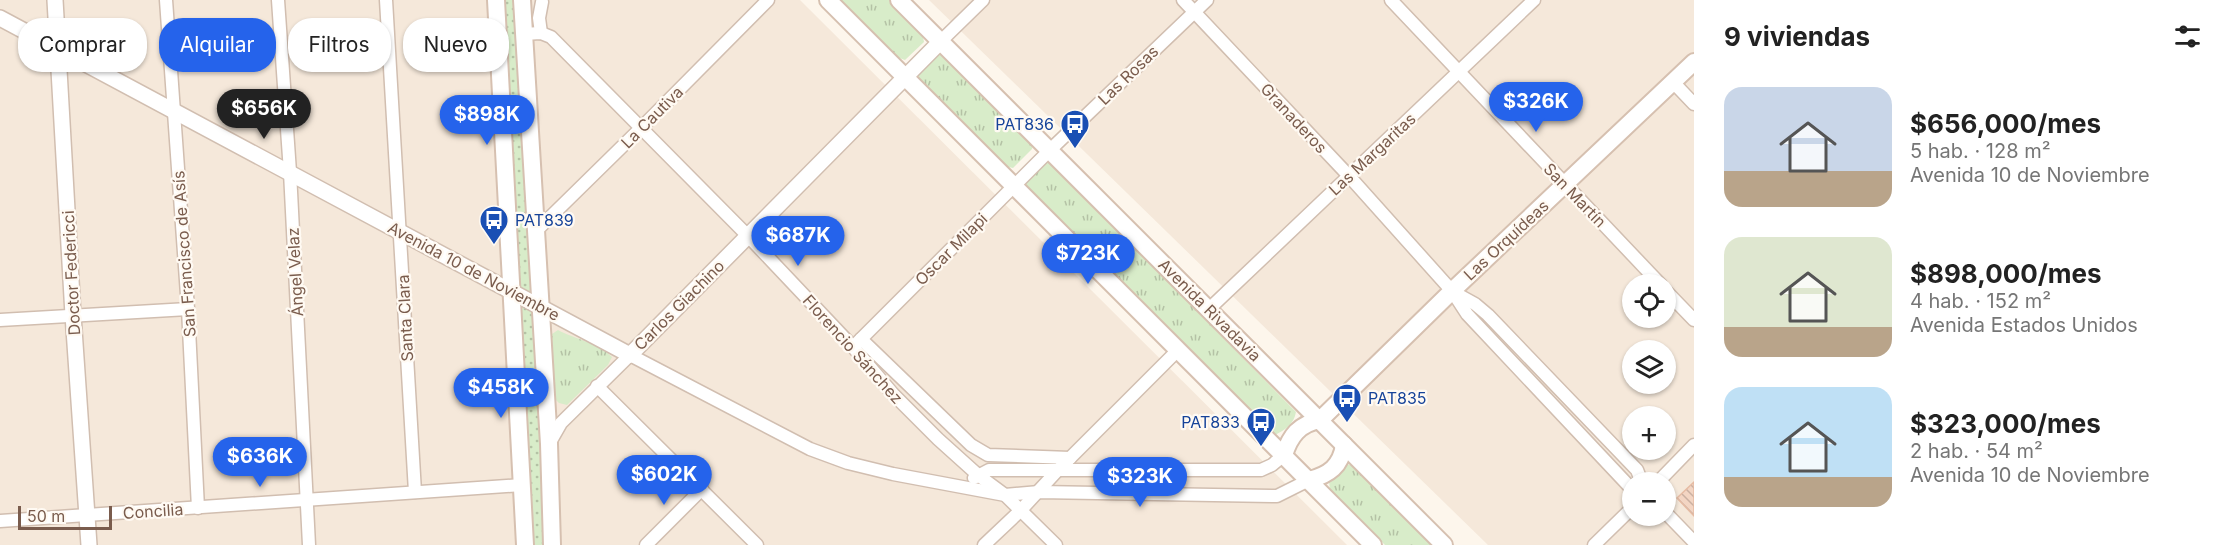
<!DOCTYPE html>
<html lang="es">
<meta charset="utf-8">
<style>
:root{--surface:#fff;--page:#f6f6f6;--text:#222;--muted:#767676;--accent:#2563eb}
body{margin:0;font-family:Inter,sans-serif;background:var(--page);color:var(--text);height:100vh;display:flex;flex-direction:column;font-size:22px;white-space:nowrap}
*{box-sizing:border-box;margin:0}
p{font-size:20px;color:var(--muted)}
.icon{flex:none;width:33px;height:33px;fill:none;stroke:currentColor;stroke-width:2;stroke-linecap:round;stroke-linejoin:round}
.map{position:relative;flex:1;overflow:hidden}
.drawer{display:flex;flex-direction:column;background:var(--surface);width:540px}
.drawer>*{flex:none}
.hud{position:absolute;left:18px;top:18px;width:570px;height:54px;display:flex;gap:12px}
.fabs{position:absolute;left:1622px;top:274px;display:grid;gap:12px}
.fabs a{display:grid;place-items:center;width:54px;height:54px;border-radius:50%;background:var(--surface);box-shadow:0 2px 4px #0004;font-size:30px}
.scale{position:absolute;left:18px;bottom:15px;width:94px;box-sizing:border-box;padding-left:6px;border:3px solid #7a5c4d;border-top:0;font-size:16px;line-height:21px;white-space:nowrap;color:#7a5c4d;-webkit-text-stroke:4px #fffaf3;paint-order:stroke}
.price{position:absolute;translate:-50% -51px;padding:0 14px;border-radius:21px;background:var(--accent);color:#fff;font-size:20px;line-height:39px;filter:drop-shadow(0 2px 3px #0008)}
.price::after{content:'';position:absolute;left:50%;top:36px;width:18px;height:14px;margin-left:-9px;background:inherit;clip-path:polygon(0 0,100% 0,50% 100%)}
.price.on{background:#222;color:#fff}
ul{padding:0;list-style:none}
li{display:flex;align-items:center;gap:18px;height:150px;padding:0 30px}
li span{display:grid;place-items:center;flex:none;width:168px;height:120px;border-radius:18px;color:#555}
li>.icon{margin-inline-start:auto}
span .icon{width:72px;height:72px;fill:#fffc;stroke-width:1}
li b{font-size:26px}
h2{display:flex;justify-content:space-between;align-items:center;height:72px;padding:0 30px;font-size:26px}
.tag{padding:0 21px;border-radius:24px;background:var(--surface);box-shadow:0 2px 4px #0004;font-size:21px;line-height:54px}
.tag.on{background:var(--accent);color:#fff}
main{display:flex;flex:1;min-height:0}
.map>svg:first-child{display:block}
</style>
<main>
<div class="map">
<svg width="1694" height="545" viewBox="0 0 1694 545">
<defs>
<pattern id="grass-dots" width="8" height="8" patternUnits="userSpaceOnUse" patternTransform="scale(1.5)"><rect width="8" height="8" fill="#d8ecc9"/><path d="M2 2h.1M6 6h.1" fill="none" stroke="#b4c2a5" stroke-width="1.8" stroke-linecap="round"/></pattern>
<pattern id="park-tufts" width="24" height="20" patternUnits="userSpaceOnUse" patternTransform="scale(1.5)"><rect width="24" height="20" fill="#d8ecc9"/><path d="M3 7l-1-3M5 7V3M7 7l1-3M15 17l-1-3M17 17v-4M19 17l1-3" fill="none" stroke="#b4c2a5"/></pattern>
<pattern id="building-back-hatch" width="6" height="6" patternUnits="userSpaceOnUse" patternTransform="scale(1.5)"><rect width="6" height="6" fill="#f3d5c3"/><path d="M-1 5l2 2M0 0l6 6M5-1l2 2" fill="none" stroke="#cab0a1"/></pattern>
</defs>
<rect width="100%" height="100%" fill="#fdf6ec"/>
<g fill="#f5e8da" fill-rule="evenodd">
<polygon points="0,0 800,0 1347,545 0,545"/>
<path d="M929,0h765v545h-206zM1632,285h33v33h-33zM1632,351h33v33h-33zM1632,417h33v33h-33zM1632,483h33v33h-33z"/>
</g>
<polygon fill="url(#grass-dots)" points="496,0 522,0 552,545 525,545"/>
<g fill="url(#park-tufts)">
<polygon points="839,0 890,0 922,32 924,42 905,60 894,56"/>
<polygon points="938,53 948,54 1034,141 1032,149 1013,168 1004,166 920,83 918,74"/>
<path d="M1045,161l6,2 245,249c-2,12 -11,18 -21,23l-32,-29 -57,-60 -160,-159 1,-8z"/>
<path d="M558,330c17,9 40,13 54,27l-4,8 -41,40 -8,-2 -6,-6 -1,-63z"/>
<polygon points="1347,464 1356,467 1432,542 1432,545 1385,545 1330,490 1329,481"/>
</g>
<polygon fill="url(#building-back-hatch)" stroke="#e6bba3" stroke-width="1.5" points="1694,482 1694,516 1677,498"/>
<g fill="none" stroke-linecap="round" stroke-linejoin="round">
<g stroke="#d1beb0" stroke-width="15">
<g id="minor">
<polyline points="166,0 188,309 198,508"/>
<polyline points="278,0 290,172 309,545"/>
<polyline points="386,0 415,492"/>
<polyline points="1183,0 1349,176 1452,291 1467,314 1628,485 1632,487"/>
<polyline points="1391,0 1661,285"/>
<polyline points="541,33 539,18 542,2"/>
<polyline points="523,34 541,33 551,37 748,236 853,347 893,394 938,439 978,475 1005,495 1056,545"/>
<polyline points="941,41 983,0"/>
<polyline points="1673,82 1694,104"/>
<polyline points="535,232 642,127 768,0"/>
<polyline points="1665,290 1694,320"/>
<polyline points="1455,293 1475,304 1488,315 1637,470 1642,483"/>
<polyline points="1209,309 1534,0"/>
<polyline points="0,320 188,309"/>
<polyline points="861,339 971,445 988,455 1070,458"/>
<polyline points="853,347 1050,150 1207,0"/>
<polyline points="597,386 757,545"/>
<polyline points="549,444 561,423 630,355 810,449 848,463 893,474 1005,495 1039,492 1277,496 1309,480"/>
<polyline points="974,478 989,470 1261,470 1272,465 1284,455"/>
<polyline points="1657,483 1694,445"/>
<polyline points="1665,512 1694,542"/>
<polyline points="0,521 522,485"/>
<polyline points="646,545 702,489"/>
<polyline points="984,545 1020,511 1057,471 1178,350"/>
<polyline points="1594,545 1632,508"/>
</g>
</g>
<g stroke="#d1beb0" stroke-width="18">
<g id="tertiary">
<polyline points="55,0 73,315 89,545"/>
<polyline points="0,18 630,355 941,41"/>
</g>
</g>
<g stroke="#d6c0b0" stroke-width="20">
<g id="secondary">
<polyline points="496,0 525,545"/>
<polyline points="522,0 549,444 552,545"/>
<polyline points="828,0 1373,545"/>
<polyline points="899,0 1444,545"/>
<path d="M1284,455c6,-19 15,-31 36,-35l132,-129 242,-229"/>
<path d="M1309,480c20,-5 32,-14 35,-35"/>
</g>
</g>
<use href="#minor" stroke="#fff" stroke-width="12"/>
<use href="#tertiary" stroke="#fff" stroke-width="15"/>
<use href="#secondary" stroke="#fff" stroke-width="16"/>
</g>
<defs>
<g id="bus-pin" transform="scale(1.5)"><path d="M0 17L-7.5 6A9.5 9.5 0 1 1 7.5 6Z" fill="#1a4fb4" stroke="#fffaf3"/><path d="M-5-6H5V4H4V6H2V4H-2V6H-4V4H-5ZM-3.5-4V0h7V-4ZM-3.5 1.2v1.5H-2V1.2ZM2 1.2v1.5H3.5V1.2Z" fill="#fff"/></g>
</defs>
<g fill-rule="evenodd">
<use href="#bus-pin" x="1075" y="124"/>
<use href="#bus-pin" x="494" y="220"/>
<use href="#bus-pin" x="1347" y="398"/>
<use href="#bus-pin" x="1261" y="422"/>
</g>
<g text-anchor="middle" stroke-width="4.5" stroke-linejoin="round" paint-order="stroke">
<g font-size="16" fill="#7a5c4d" stroke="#fffaf3">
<text transform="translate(1128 75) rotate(-44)" y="6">Las Rosas</text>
<text transform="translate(652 117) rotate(-45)" y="6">La Cautiva</text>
<text transform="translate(1294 118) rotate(47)" y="6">Granaderos</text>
<text transform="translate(1372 154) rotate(-43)" y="6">Las Margaritas</text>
<text transform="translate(1575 195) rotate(46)" y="6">San Martín</text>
<text transform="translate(1506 240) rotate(-43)" y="6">Las Orquídeas</text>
<text transform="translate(951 249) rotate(-45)" y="6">Oscar Milapi</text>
<text transform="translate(184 254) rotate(-94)" y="6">San Francisco de Asís</text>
<text transform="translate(474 271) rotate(28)" y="6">Avenida 10 de Noviembre</text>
<text transform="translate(295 272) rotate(-93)" y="6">Ángel Velaz</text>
<text transform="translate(71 273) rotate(-93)" y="6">Doctor Federicci</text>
<text transform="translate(679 305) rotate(-45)" y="6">Carlos Giachino</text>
<text transform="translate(1210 310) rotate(45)" y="6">Avenida Rivadavia</text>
<text transform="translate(405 318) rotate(-93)" y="6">Santa Clara</text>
<text transform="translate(853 349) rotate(48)" y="6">Florencio Sánchez</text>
<text transform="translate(153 511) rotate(-4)" y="6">Concilia</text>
</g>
<g font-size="16" fill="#164399" stroke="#fffaf3" text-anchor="end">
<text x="1054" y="130">PAT836</text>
<text x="515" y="226" text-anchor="start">PAT839</text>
<text x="1368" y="404" text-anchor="start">PAT835</text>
<text x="1240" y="428">PAT833</text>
</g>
</g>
</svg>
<div class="fabs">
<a><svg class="icon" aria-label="locate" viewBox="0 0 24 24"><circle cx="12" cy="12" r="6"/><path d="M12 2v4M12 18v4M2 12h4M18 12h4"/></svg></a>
<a><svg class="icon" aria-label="layers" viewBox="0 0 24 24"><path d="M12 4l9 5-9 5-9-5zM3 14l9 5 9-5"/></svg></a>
<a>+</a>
<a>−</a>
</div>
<div class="scale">50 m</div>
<b class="price" style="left:1536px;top:133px">$326K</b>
<b class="price on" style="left:264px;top:140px">$656K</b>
<b class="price" style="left:487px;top:146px">$898K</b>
<b class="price" style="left:798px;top:267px">$687K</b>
<b class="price" style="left:1088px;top:285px">$723K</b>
<b class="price" style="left:501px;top:419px">$458K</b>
<b class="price" style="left:260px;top:488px">$636K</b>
<b class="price" style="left:664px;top:506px">$602K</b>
<b class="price" style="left:1140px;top:508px">$323K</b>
<div class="hud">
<a class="tag">Comprar</a>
<a class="tag on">Alquilar</a>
<a class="tag">Filtros</a>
<a class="tag">Nuevo</a>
</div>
</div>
<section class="drawer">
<h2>9 viviendas<svg class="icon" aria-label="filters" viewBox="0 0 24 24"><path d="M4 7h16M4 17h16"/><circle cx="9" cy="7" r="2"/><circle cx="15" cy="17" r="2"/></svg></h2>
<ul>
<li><span style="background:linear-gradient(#c9d6e8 70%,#b9a48a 0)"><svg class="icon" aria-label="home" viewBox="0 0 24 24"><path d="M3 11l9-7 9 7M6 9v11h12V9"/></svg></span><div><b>$656,000/mes</b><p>5 hab. · 128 m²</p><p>Avenida 10 de Noviembre</p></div></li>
<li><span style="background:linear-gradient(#dfe7d0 75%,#b9a48a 0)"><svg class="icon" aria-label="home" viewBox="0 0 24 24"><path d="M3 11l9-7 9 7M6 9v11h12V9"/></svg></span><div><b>$898,000/mes</b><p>4 hab. · 152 m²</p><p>Avenida Estados Unidos</p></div></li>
<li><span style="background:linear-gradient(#bfe0f5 75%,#b9a48a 0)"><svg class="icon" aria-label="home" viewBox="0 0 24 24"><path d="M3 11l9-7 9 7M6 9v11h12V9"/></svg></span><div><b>$323,000/mes</b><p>2 hab. · 54 m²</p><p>Avenida 10 de Noviembre</p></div></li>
</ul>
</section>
</main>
